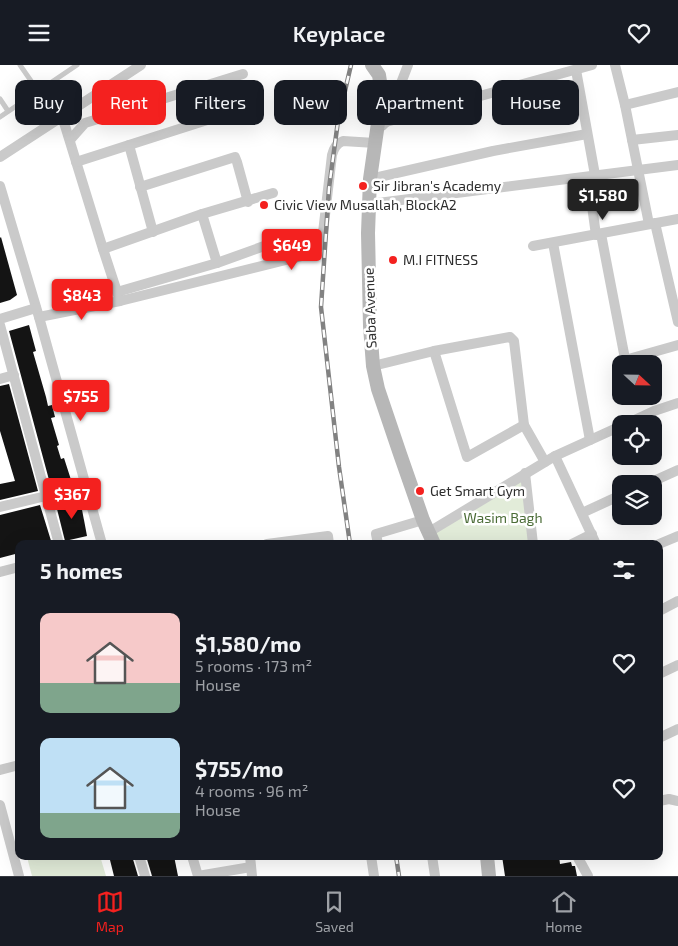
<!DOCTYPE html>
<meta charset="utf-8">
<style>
:root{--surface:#171b24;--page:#242831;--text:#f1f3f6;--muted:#9ea1a6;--line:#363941;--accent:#f4211f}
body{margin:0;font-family:"Exo 2",sans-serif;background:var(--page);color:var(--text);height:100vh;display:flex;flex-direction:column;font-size:19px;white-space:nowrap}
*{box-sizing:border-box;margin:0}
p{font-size:16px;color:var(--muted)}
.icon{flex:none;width:28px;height:28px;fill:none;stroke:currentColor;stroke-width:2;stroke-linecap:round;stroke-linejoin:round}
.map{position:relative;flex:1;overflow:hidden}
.details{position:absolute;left:15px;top:475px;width:648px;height:320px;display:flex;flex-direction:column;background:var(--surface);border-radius:10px;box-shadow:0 5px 20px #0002}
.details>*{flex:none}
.banner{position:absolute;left:15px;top:15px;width:649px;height:45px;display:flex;gap:10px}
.needle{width:32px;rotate:112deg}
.controls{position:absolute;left:612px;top:290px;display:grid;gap:10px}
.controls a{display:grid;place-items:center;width:50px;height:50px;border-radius:10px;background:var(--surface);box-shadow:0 5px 20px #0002;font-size:25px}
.price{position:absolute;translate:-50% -42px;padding:0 11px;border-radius:5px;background:var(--accent);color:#fff;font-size:16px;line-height:32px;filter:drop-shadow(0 1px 2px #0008)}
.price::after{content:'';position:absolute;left:50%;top:30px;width:15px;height:11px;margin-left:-8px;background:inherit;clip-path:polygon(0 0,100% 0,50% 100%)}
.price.selected{background:#222;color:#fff}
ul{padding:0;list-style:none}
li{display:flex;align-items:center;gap:15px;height:125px;padding:0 25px}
li span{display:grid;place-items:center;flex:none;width:140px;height:100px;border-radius:10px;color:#555}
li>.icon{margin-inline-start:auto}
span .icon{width:60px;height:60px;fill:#fffc;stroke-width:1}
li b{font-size:21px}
h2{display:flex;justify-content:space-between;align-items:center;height:60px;padding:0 25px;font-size:21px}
.chip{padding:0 18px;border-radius:10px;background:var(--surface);box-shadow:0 5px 20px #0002;font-size:18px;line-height:45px}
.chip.selected{background:var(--accent);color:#fff}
header{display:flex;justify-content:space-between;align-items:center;height:65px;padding:0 25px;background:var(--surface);font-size:22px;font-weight:600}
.dock{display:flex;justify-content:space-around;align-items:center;height:70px;border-top:1px solid var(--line);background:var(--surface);font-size:14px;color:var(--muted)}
.dock a{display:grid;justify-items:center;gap:2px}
.dock .selected{color:var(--accent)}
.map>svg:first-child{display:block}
</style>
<header><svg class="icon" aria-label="menu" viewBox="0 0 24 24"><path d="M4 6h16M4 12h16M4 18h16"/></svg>Keyplace<svg class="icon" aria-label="heart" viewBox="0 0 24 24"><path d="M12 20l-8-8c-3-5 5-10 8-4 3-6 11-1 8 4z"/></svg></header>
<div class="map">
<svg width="678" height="811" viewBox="0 0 678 811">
<rect width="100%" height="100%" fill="#fff"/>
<g fill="#e2ecd9">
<polygon points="525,408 531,479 433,479 430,470"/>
<polygon points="30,791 100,791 106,811 32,811 27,792"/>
</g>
<g fill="#141414">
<polygon points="1,172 17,230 10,235 0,238 0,173"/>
<polygon points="29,260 36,286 33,287 46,332 48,341 52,340 55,352 51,353 59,380 57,381 61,394 64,393 73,421 52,426 9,266"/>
<polygon points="9,319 38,426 0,435 0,419 15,416 0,366 0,321"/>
<polygon points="80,434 87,471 65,476 56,440"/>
<polygon points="40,440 52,479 19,479 19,488 0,493 0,450"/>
<polygon points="109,791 132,791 138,811 114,811"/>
<polygon points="146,791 174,791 178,811 152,811"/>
<polygon points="502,791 559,791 560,799 571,797 572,801 575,801 577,811 505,811"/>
</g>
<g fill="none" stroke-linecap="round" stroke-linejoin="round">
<g stroke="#cacaca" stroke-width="5">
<polyline points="20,0 38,26"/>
<polyline points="0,34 8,46"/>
<polyline points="0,52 77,0"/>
</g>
<g stroke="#cacaca" stroke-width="10">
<polyline points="615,0 625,40 649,159"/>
<polyline points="576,5 595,110"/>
<polyline points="625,40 678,27"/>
<polyline points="62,51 103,184 120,236"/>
<polyline points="386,57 592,0"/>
<polyline points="382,61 386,57 408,0"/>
<polyline points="70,75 85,58 243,9"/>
<polyline points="632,75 678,70"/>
<polyline points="129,80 153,167"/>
<polyline points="0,92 141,0"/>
<polyline points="76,97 254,40"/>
<polyline points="588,112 596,170"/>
<polyline points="370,114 493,86 587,69"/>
<polyline points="0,121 39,252 102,479"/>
<polyline points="140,122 235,92 237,97 248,137"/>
<polyline points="370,139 678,100"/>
<polyline points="655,158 678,257"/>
<polyline points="601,169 626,299"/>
<polyline points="553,178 590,375"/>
<polyline points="533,181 678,154"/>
<polyline points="103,184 202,149 273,128"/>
<polyline points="217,198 292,171"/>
<polyline points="117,227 217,198 202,149"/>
<path d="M39,252l81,-16 182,-45c9,-3 16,-5 20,-15l10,-86c2,-7 4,-11 11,-14l32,2"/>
<polyline points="0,254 36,243"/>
<polyline points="0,260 59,479"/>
<polyline points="434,286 467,392 524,360"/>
<polyline points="625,295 678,280"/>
<polyline points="373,301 434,286 510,272 514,276 524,360 545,397"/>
<polyline points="0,314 14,310"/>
<polyline points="626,359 654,346 678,338"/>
<polyline points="555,391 596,479"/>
<polyline points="525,408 533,479"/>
<polyline points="647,419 678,405"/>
<polyline points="0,442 46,431"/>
<polyline points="582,448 621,430"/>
<polyline points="429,467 555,391 621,361"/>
<polyline points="267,479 328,471 329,479"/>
<polyline points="378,479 376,469 423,455"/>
<polyline points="572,479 592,469"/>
<polyline points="659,479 678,471"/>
<polyline points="0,507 19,502"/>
<polyline points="659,546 678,536"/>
<polyline points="659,609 678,600"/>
<polyline points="659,673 678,664"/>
<polyline points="0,705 19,700"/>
<polyline points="659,736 669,734 678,736"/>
<polyline points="0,740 19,811"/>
<polyline points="139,791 145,811"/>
<polyline points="192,791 198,811"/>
<polyline points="250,791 252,811"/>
<polyline points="371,791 374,811"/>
<polyline points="432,791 435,811"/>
<polyline points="577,791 588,811"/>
<polyline points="198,811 251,802"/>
</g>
<g stroke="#b7b7b7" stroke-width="14">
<polyline points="372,0 379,10 382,30 370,114 368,168 370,261 373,301 378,324 400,389 423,455 434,479"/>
<polyline points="487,791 489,811"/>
</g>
<g stroke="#828282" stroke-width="4.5">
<g id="rail">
<polyline points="350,479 339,402 321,242 329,123 338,56 351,0"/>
<polyline points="396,791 399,811"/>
</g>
</g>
<use href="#rail" stroke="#fff" stroke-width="2.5" stroke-dasharray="8" stroke-linecap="butt"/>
</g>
<g fill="#f4211f" stroke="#fff" stroke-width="2">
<circle cx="363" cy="121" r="5"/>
<circle cx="264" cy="140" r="5"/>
<circle cx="393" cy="195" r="5"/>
<circle cx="420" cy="426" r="5"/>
</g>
<g text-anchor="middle" stroke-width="5" stroke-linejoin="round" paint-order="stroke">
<g font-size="14" fill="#2d2d2d" stroke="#fff" text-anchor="start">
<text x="373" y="126">Sir Jibran's Academy</text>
<text x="274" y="145">Civic View Musallah, BlockA2</text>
<text x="403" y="200">M.I FITNESS</text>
<text x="430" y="431">Get Smart Gym</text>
</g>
<g font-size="14" fill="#2d2d2d" stroke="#fff">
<text transform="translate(370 243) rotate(-92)" y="5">Saba Avenue</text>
</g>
<g font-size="14" fill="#4b6c37" stroke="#fff">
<text x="503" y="458">Wasim Bagh</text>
</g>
</g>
</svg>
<div class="controls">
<a><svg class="needle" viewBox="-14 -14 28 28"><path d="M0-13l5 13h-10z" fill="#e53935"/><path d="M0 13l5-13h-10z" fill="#9ea1a6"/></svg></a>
<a><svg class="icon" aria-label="locate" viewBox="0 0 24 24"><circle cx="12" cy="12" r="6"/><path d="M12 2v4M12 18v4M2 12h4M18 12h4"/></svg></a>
<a><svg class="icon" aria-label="layers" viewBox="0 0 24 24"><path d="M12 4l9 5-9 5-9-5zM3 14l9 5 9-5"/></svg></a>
</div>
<b class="price selected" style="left:603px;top:156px">$1,580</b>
<b class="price" style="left:292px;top:206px">$649</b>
<b class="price" style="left:82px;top:256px">$843</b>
<b class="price" style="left:81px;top:357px">$755</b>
<b class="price" style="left:72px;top:455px">$367</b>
<div class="banner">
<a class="chip">Buy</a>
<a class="chip selected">Rent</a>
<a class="chip">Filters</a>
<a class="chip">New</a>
<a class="chip">Apartment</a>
<a class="chip">House</a>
</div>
<section class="details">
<h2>5 homes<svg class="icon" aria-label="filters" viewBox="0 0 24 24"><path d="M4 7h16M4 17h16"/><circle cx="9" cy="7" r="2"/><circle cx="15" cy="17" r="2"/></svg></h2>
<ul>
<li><span style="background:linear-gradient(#f6c9c9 70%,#7fa58c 0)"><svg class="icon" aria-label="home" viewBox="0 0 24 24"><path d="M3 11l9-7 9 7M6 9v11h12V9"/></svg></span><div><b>$1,580/mo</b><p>5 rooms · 173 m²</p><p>House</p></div><svg class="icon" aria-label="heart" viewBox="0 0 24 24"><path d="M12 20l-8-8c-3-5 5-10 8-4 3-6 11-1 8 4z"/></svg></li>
<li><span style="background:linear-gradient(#bfe0f5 75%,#7fa58c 0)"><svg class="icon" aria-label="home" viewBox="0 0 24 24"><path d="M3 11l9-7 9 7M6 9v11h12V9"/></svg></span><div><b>$755/mo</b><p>4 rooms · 96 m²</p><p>House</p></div><svg class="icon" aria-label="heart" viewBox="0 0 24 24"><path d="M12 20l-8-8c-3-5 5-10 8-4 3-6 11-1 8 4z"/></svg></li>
</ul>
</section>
</div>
<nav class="dock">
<a class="selected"><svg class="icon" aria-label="map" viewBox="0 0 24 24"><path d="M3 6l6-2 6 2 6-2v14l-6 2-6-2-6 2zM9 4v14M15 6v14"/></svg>Map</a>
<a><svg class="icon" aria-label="saved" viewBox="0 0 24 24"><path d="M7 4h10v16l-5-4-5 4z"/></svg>Saved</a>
<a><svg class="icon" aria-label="home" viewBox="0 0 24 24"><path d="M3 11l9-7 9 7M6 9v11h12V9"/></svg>Home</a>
</nav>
